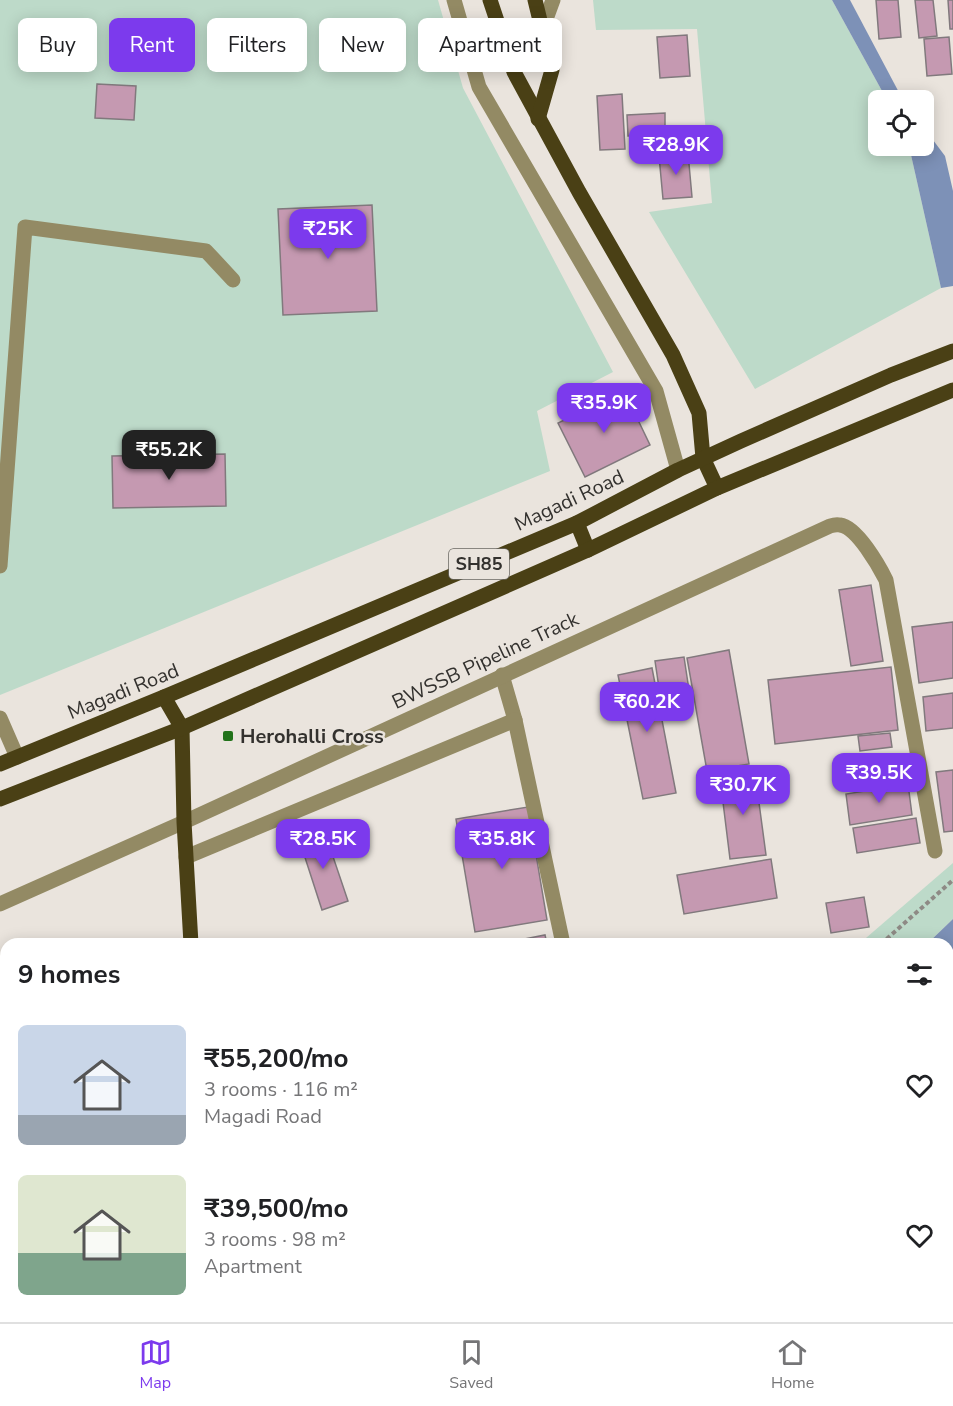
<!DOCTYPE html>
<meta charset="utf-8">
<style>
:root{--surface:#fff;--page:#f6f6f6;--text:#202124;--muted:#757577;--line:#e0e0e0;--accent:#7c3aed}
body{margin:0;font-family:"Nunito Sans",sans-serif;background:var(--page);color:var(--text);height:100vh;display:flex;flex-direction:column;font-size:22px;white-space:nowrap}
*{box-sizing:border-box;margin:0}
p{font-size:20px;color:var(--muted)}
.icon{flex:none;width:33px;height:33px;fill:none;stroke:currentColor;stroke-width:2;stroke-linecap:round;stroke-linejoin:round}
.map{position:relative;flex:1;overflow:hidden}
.side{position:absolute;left:0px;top:938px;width:954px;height:386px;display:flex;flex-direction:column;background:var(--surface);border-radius:18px 18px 0 0;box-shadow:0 3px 15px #0003}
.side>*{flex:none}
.hud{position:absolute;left:18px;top:18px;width:600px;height:54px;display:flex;gap:12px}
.fabs{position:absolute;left:868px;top:90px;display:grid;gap:12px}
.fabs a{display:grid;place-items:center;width:66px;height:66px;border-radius:9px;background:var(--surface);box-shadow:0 3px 15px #0003;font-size:30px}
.price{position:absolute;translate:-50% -51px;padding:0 14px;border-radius:12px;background:var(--accent);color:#fff;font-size:20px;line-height:39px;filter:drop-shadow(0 2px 3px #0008)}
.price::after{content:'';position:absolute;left:50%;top:36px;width:18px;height:14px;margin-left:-9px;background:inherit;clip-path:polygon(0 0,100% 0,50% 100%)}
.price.current{background:#222;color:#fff}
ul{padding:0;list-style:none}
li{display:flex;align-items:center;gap:18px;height:150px;padding:0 18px}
li span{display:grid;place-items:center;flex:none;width:168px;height:120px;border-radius:9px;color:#555}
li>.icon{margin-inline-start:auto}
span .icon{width:72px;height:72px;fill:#fffc;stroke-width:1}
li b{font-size:26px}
h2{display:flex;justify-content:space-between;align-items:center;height:72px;padding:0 18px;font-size:26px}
.tag{padding:0 21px;border-radius:9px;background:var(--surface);box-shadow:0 3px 15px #0003;font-size:21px;line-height:54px}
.tag.current{background:var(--accent);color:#fff}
.tabs{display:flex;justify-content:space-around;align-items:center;height:84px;border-top:2px solid var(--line);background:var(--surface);font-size:16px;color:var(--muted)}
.tabs a{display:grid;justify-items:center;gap:3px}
.tabs .current{color:var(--accent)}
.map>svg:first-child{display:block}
</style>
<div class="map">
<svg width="953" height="1322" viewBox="0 0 953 1322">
<rect width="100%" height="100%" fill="#eae4dd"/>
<g fill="#bddac9">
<polygon points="0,0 438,0 463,88 613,372 537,411 550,471 0,695"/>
<polygon points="593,0 832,0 887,100 879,100 879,146 909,146 941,288 755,389 649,212 712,203 697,29 596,30"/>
<polygon points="953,863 953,919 928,943 859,944"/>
<polygon points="231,1317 501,1317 502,1322 231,1322"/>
</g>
<g fill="#7d91b7">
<polygon points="832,0 850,0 903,100 887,100"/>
<polygon points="924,128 945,156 953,191 953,286 941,288 909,146 924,146"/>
<polygon points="953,919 953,1322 502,1322 501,1317 948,1317 948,944 928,943"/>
</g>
<g fill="#c599b1" stroke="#81797d" stroke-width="1.5">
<polygon points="876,0 898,0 901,37 879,39"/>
<polygon points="915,0 933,0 937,36 919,38"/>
<polygon points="948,0 953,0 953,29 950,29"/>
<polygon points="687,35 690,76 660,78 657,37"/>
<polygon points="949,37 952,74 927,76 924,39"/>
<polygon points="97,84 136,86 134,120 95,118"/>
<polygon points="622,94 625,149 600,150 597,96"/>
<polygon points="665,113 665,135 628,136 627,115"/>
<polygon points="688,153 692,197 663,199 659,156"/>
<polygon points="372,205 377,311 283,315 278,209"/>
<polygon points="624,391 650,445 585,477 558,423"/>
<polygon points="225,454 226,506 113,508 112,456"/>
<polygon points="871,585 883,661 851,666 839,590"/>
<polygon points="953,622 953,678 919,683 912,627"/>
<polygon points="729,650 749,764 707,771 687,658"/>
<polygon points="684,657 692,710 663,715 655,661"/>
<polygon points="891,667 898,730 775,744 768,680"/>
<polygon points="652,668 676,793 643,799 618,675"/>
<polygon points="953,693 953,728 926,731 923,697"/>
<polygon points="890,733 892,747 860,751 858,736"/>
<polygon points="953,770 953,831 944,832 936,772"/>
<polygon points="884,772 886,786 856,790 855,776"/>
<polygon points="755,773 766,855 730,859 720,778"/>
<polygon points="908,784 912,815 850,825 846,794"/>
<polygon points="528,807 547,920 475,932 456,819"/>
<polygon points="916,818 920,843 857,853 853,828"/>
<polygon points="324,830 348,901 322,910 299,839"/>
<polygon points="771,859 777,898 684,914 677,875"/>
<polygon points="864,897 869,927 831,933 826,903"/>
<polygon points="545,935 547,944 499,944"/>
<polygon points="6,1061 6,1137 0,1138 0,1062"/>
<rect x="0" y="1239" width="6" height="70"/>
</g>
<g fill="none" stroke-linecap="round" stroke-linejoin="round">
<g stroke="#8e8a85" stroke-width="4" stroke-dasharray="4.5 3" stroke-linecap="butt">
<polyline points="881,944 953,880"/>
<polyline points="484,1322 487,1317"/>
</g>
<g stroke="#938a64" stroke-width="15">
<polyline points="454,0 479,87 656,391 678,470"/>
<polyline points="542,30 553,0"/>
<polyline points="0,566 25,227 206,251 233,280"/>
<polyline points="502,675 515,720"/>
<polyline points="0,718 17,757"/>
<polyline points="186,857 515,720 563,944"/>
<path d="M0,904l184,-82 646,-296c3,-1 6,-2 10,-1 17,2 39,41 46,55l49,271"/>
<polyline points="0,1151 6,1151"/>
<polyline points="0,1319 73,1319 82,1322"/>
<polyline points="173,1322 178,1317"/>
</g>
<g stroke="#4a4015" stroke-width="15">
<polyline points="490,0 514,72 579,192 673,355 699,413 703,458 717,488"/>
<polyline points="535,0 552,70 538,119"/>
<polyline points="577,523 588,550"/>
<polyline points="164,697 182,728 184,822 191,944"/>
<polyline points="0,764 164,697 577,523 678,470 741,441 891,375 953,351"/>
<polyline points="0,799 182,728 588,550 717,488 953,390"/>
<polyline points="213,1317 213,1322"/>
</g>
</g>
<rect fill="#22721a" stroke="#eae4dd" stroke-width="2" x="222" y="730" width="12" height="12" rx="3"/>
<g text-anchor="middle" stroke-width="5" stroke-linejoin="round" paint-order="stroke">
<rect fill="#eae4dd" stroke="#6a6762" stroke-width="1.5" x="449" y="549" width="60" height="30" rx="4.5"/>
<g font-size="18" font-weight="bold" fill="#33312e">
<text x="479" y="570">SH85</text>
</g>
<g font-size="20" fill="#33312e" stroke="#eae4dd">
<text transform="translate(569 500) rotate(-25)" y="7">Magadi Road</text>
<text transform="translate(485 660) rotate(-25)" y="7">BWSSB Pipeline Track</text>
<text transform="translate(123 691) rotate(-22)" y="7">Magadi Road</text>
</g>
<g font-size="20" font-weight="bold" fill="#33312e" stroke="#eae4dd" text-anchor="start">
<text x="240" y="743">Herohalli Cross</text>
</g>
</g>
</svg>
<div class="fabs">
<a><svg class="icon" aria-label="locate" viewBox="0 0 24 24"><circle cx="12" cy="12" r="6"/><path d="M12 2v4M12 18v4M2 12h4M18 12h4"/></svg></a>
</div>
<b class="price" style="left:676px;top:176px">₹28.9K</b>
<b class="price" style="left:328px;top:260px">₹25K</b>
<b class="price" style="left:604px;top:434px">₹35.9K</b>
<b class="price current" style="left:169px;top:481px">₹55.2K</b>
<b class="price" style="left:647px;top:733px">₹60.2K</b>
<b class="price" style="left:879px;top:804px">₹39.5K</b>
<b class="price" style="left:743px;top:816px">₹30.7K</b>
<b class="price" style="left:323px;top:870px">₹28.5K</b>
<b class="price" style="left:502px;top:870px">₹35.8K</b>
<div class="hud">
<a class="tag">Buy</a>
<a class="tag current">Rent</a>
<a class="tag">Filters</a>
<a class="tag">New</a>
<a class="tag">Apartment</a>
</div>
<section class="side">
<h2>9 homes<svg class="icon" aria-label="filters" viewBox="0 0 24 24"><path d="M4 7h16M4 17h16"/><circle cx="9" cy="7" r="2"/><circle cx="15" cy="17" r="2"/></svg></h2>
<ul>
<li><span style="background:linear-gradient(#c9d6e8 75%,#9aa5b1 0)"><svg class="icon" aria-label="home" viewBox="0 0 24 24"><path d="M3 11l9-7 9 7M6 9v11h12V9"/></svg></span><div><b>₹55,200/mo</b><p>3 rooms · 116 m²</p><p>Magadi Road</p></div><svg class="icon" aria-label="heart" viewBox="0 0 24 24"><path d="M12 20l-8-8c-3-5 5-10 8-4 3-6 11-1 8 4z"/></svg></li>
<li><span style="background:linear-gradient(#dfe7d0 65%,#7fa58c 0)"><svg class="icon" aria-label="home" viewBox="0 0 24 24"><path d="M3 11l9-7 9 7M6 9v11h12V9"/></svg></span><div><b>₹39,500/mo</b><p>3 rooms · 98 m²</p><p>Apartment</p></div><svg class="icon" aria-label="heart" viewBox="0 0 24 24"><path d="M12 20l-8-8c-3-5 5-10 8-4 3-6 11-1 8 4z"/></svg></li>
</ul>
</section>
</div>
<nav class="tabs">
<a class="current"><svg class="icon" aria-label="map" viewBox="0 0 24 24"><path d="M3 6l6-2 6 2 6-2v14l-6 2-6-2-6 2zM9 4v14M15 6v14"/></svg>Map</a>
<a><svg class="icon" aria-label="saved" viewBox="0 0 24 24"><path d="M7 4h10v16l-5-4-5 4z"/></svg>Saved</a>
<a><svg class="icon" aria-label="home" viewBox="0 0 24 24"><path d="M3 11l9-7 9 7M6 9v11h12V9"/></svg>Home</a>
</nav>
